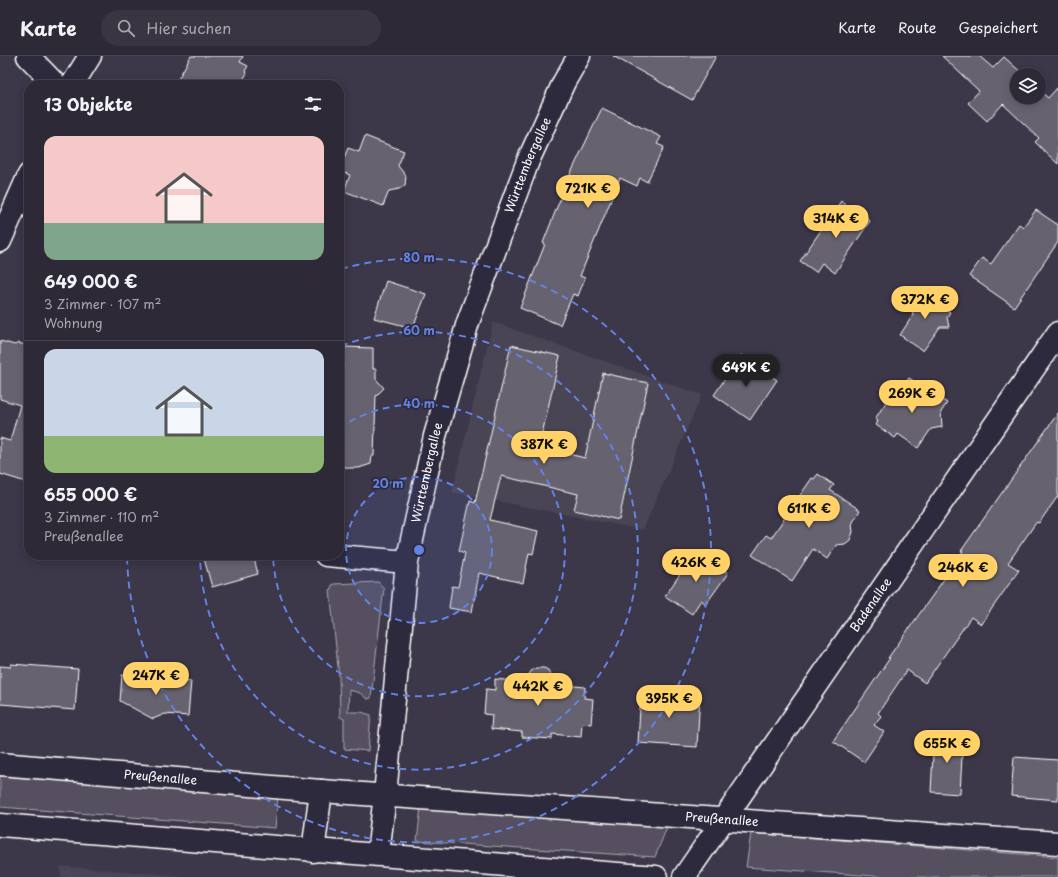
<!DOCTYPE html>
<html lang="de">
<meta charset="utf-8">
<style>
:root{--surface:#2d2937;--page:#393542;--text:#f1f3f6;--muted:#a7a6ad;--line:#484552;--accent:#ffd166}
body{margin:0;font-family:"Playpen Sans",sans-serif;background:var(--page);color:var(--text);height:100vh;display:flex;flex-direction:column;font-size:15px;white-space:nowrap}
*{box-sizing:border-box;margin:0}
p{font-size:13px;color:var(--muted)}
.icon{flex:none;width:22px;height:22px;fill:none;stroke:currentColor;stroke-width:2;stroke-linecap:round;stroke-linejoin:round}
.map{position:relative;flex:1;overflow:hidden}
.details{position:absolute;left:24px;top:24px;width:320px;height:480px;display:flex;flex-direction:column;background:var(--surface);border-radius:16px;box-shadow:0 2px 10px #0003,0 0 0 1px var(--line)}
.details>*{flex:none}
.buttons{position:absolute;left:1010px;top:12px;display:grid;gap:8px}
.buttons a{display:grid;place-items:center;width:36px;height:36px;border-radius:50%;background:var(--surface);box-shadow:0 2px 10px #0003,0 0 0 1px var(--line);font-size:20px}
.price{position:absolute;translate:-50% -34px;padding:0 9px;border-radius:14px;background:var(--accent);color:#111;font-size:13px;line-height:26px;filter:drop-shadow(0 1px 2px #0008)}
.price::after{content:'';position:absolute;left:50%;top:24px;width:12px;height:9px;margin-left:-6px;background:inherit;clip-path:polygon(0 0,100% 0,50% 100%)}
.price.active{background:#222;color:#fff}
ul{padding:0;list-style:none}
li{display:grid;align-content:center;gap:8px;height:212px;padding:0 20px}
li+li{border-top:1px solid var(--line)}
li span{display:grid;place-items:center;height:124px;border-radius:12px;color:#555}
li>.icon{margin-inline-start:auto}
span .icon{width:72px;height:72px;fill:#fffc;stroke-width:1}
li b{font-size:17px}
h2{display:flex;justify-content:space-between;align-items:center;height:48px;padding:0 20px;font-size:17px}
header{display:flex;align-items:center;gap:24px;box-sizing:border-box;height:56px;padding:0 20px;background:var(--surface);border-bottom:1px solid var(--line)}
header strong{font-size:19px}
nav{display:flex;gap:22px;margin-inline-start:auto;font-size:14px}
.search{width:280px;height:36px;background:var(--page);display:flex;align-items:center;gap:10px;box-sizing:border-box;padding:0 14px;border-radius:22px;color:var(--muted);font-size:15px}
.map>svg:first-child{display:block}
</style>
<header>
<strong>Karte</strong>
<div class="search"><svg class="icon" aria-label="search" viewBox="0 0 24 24"><circle cx="10" cy="10" r="6"/><path d="M15 15l6 6"/></svg>Hier suchen</div>
<nav><a>Karte</a><a>Route</a><a>Gespeichert</a></nav>
</header>
<div class="map">
<svg width="1058" height="821" viewBox="0 0 1058 821">
<rect width="100%" height="100%" fill="#3c3749"/>
<filter id="ink" filterUnits="userSpaceOnUse"><feTurbulence type="fractalNoise" baseFrequency=".025" numOctaves="2"/><feDisplacementMap in="SourceGraphic" scale="8" xChannelSelector="R" yChannelSelector="G"/><feConvolveMatrix kernelMatrix="1 2 1 2 8 2 1 2 1" color-interpolation-filters="sRGB"/></filter>
<g filter="url(#ink)">
<g fill="#494455">
<polygon points="493,266 702,339 643,474 452,436"/>
<polygon points="60,810 184,820 184,821 61,821"/>
</g>
<g fill="#555060" stroke="#aaa8b0">
<polygon points="378,526 384,532 371,642 367,643 360,637 349,634 348,656 361,656 371,659 368,695 344,693 344,663 340,661 339,621 330,534 333,528"/>
<polygon points="0,720 278,741 275,772 0,751"/>
<polygon points="421,751 667,771 655,801 417,785"/>
<polygon points="751,777 1058,801 1058,821 889,821 746,811"/>
</g>
<g fill="#666270" stroke="#fff">
<polygon points="191,0 243,0 240,6 248,10 245,15 247,17 240,29 188,29 178,23"/>
<polygon points="613,0 716,0 692,44"/>
<polygon points="942,0 979,0 993,12 1004,1 1024,19 1017,19 1017,41 1039,41 1039,34 1048,42 1058,31 1058,108 1035,86 1039,82 1003,48 987,65 968,47 979,35"/>
<polygon points="602,52 661,81 657,88 664,91 647,126 640,122 637,130 620,122 580,220 585,222 578,240 573,238 560,269 520,252 545,188 543,187 568,123"/>
<polygon points="365,80 404,95 398,110 406,120 405,129 399,133 389,135 383,150 344,135 350,119 339,115 348,92 359,96"/>
<polygon points="841,145 870,165 835,217 822,207 816,216 800,205"/>
<polygon points="1036,154 1058,169 1058,186 1014,251 969,220 982,202 991,208 1019,168 1023,171"/>
<polygon points="386,225 426,238 413,272 374,262"/>
<polygon points="938,236 939,248 950,256 947,261 949,271 940,271 923,295 900,279 913,259 910,240"/>
<polygon points="0,285 15,289 18,287 29,290 29,427 0,418 0,382 10,385 20,349 0,343"/>
<polygon points="511,289 560,300 539,391 585,402 603,317 648,327 619,464 574,454 578,438 501,420 490,464 538,475 533,498 529,497 523,527 479,517 472,556 449,552 452,530 458,531 465,497 459,495 470,445 475,447"/>
<polygon points="343,291 373,292 373,313 376,313 376,323 384,332 376,340 374,400 372,400 371,408 359,412 348,412 339,408 339,311 343,312"/>
<polygon points="741,299 777,324 750,364 714,339"/>
<polygon points="909,322 947,347 941,356 942,371 931,373 918,392 898,378 895,382 876,369 878,365 875,363 888,343 892,346"/>
<polygon points="1058,357 1058,440 1039,467 1037,466 1035,468 1008,507 1019,514 981,568 971,561 925,627 907,614 878,657 881,660 874,669 884,676 864,706 833,685 890,602 888,602 935,536 963,496 961,495"/>
<polygon points="818,418 834,429 830,434 860,454 852,468 853,476 850,484 845,488 836,489 827,503 813,493 792,525 752,499 766,479 771,482 812,422 814,423"/>
<polygon points="696,495 728,517 706,548 701,544 692,558 665,540"/>
<polygon points="203,499 253,499 258,518 212,531"/>
<polygon points="11,608 78,613 75,654 0,648 0,610 11,611"/>
<polygon points="536,612 544,612 548,614 555,628 585,631 584,642 593,643 591,668 582,667 581,681 552,678 552,683 522,681 522,676 491,673 492,659 484,658 486,633 495,634 495,623 524,626 532,614"/>
<polygon points="122,619 191,625 188,660 165,658 153,663 120,645"/>
<polygon points="641,635 700,638 697,691 638,687"/>
<polygon points="934,679 963,681 960,738 931,736"/>
<polygon points="1014,701 1058,704 1058,744 1011,740"/>
</g>
<g fill="none" stroke-linecap="round" stroke-linejoin="round">
<g stroke="#fff" stroke-width="25">
<g id="street">
<polyline points="28,0 56,29"/>
<polyline points="72,29 90,0"/>
<polyline points="0,185 29,119"/>
<polyline points="326,499 407,506"/>
<polyline points="313,795 321,735"/>
<path id="s1" d="M378,798l7,-59 22,-233 28,-126 33,-114 60,-161 36,-79 15,-26"/>
<path id="s2" d="M684,821l374,-544"/>
</g>
</g>
<g stroke="#fff" stroke-width="25">
<g id="secondary">
<path id="s3" d="M0,708l321,27 737,52"/>
<polyline points="0,769 656,821"/>
</g>
</g>
<use href="#street" stroke="#2f2a3d" stroke-width="22"/>
<use href="#secondary" stroke="#2f2a3d" stroke-width="22"/>
</g>
</g>
<circle cx="419" cy="494" r="73" fill="#6183e4" fill-opacity=".12"/>
<g fill="none" stroke="#6183e4" stroke-width="2" stroke-dasharray="7 5">
<circle cx="419" cy="494" r="73"/>
<path d="M339 372A146 146 0 1 1 273 499"/>
<path d="M341 290A219 219 0 1 1 200 500"/>
<path d="M341 213A292 292 0 1 1 127 499"/>
</g>
<g text-anchor="middle" stroke-width="3.5" stroke-linejoin="round" paint-order="stroke">
<g font-size="12" fill="#fff" stroke="#2f2a3d">
<text dy="4" stroke="none"><textPath href="#s1" startOffset="709">Württembergallee</textPath></text>
<text dy="4" stroke="none"><textPath href="#s1" startOffset="385">Württembergallee</textPath></text>
<text dy="4" stroke="none"><textPath href="#s2" startOffset="330">Badenallee</textPath></text>
<text dy="4" stroke="none"><textPath href="#s3" startOffset="161">Preußenallee</textPath></text>
<text dy="4" stroke="none"><textPath href="#s3" startOffset="724">Preußenallee</textPath></text>
</g>
</g>
<circle cx="419" cy="494" r="6" fill="#6183e4" stroke="#2f2a3d" stroke-width="2"/>
<g font-size="12" text-anchor="middle" font-weight="bold" fill="#6183e4" stroke="#2f2a3d" stroke-width="3.5" stroke-linejoin="round" paint-order="stroke">
<text x="419" y="206">80 m</text>
<text x="419" y="279">60 m</text>
<text x="419" y="352">40 m</text>
<text x="388" y="432">20 m</text>
</g>
</svg>
<div class="buttons">
<a><svg class="icon" aria-label="layers" viewBox="0 0 24 24"><path d="M12 4l9 5-9 5-9-5zM3 14l9 5 9-5"/></svg></a>
</div>
<b class="price" style="left:588px;top:153px">721K €</b>
<b class="price" style="left:836px;top:183px">314K €</b>
<b class="price" style="left:925px;top:264px">372K €</b>
<b class="price active" style="left:746px;top:332px">649K €</b>
<b class="price" style="left:912px;top:358px">269K €</b>
<b class="price" style="left:544px;top:409px">387K €</b>
<b class="price" style="left:809px;top:473px">611K €</b>
<b class="price" style="left:696px;top:527px">426K €</b>
<b class="price" style="left:963px;top:532px">246K €</b>
<b class="price" style="left:156px;top:640px">247K €</b>
<b class="price" style="left:538px;top:651px">442K €</b>
<b class="price" style="left:669px;top:663px">395K €</b>
<b class="price" style="left:947px;top:708px">655K €</b>
<section class="details">
<h2>13 Objekte<svg class="icon" aria-label="filters" viewBox="0 0 24 24"><path d="M4 7h16M4 17h16"/><circle cx="9" cy="7" r="2"/><circle cx="15" cy="17" r="2"/></svg></h2>
<ul>
<li><span style="background:linear-gradient(#f6c9c9 70%,#7fa58c 0)"><svg class="icon" aria-label="home" viewBox="0 0 24 24"><path d="M3 11l9-7 9 7M6 9v11h12V9"/></svg></span><div><b>649 000 €</b><p>3 Zimmer · 107 m²</p><p>Wohnung</p></div></li>
<li><span style="background:linear-gradient(#c9d6e8 70%,#8fb573 0)"><svg class="icon" aria-label="home" viewBox="0 0 24 24"><path d="M3 11l9-7 9 7M6 9v11h12V9"/></svg></span><div><b>655 000 €</b><p>3 Zimmer · 110 m²</p><p>Preußenallee</p></div></li>
</ul>
</section>
</div>
